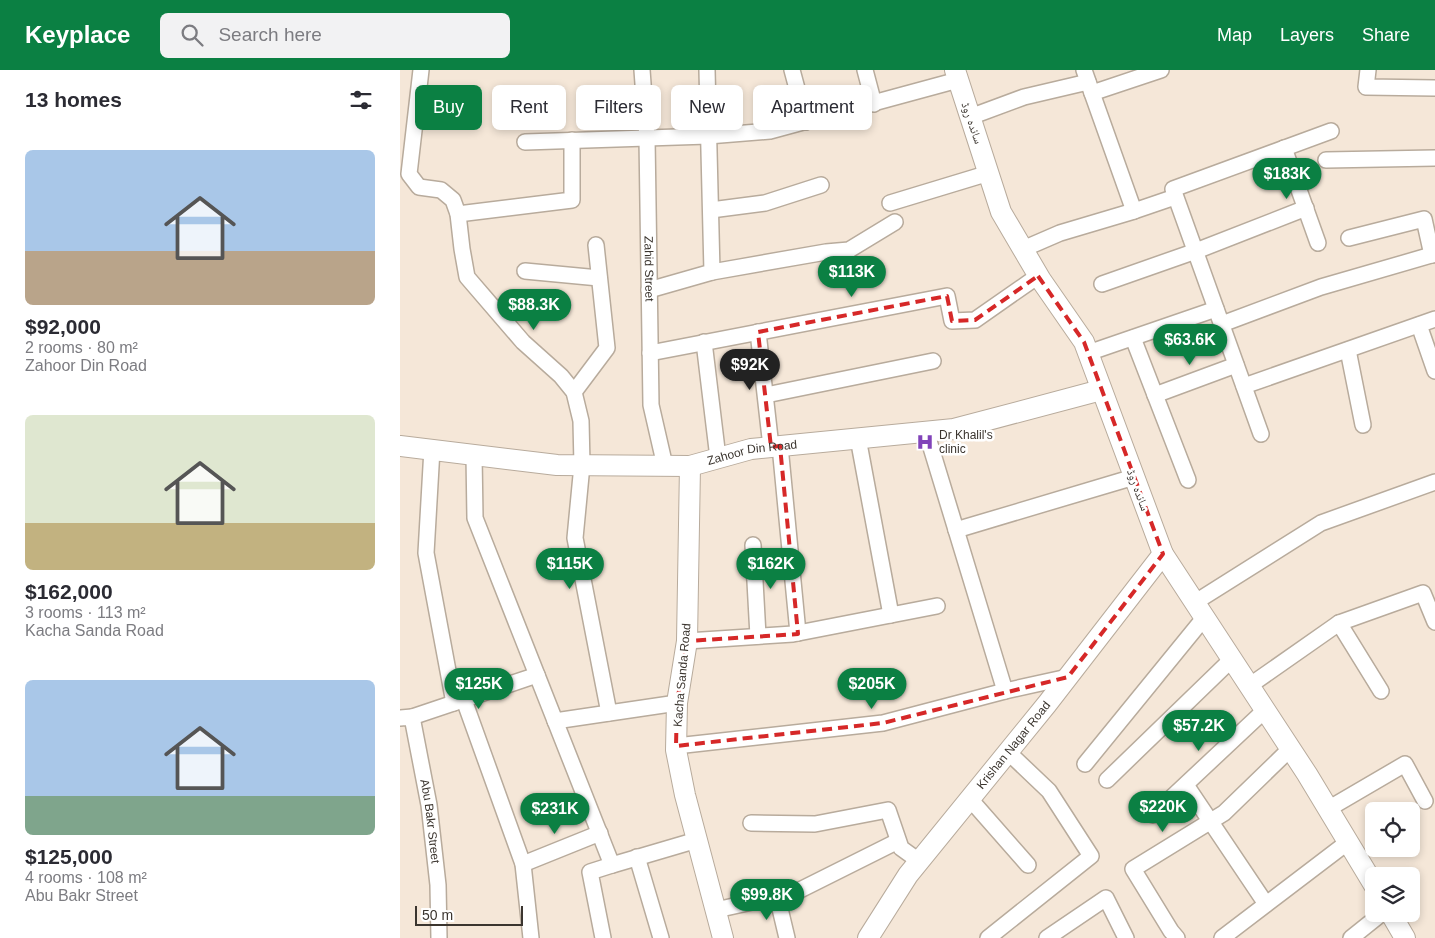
<!DOCTYPE html>
<meta charset="utf-8">
<style>
:root{--surface:#fff;--page:#f2f2f3;--text:#2b2b33;--muted:#7c7c81;--accent:#0b8043}
body{margin:0;font-family:Helvetica,"Noto Naskh Arabic",sans-serif;background:var(--page);color:var(--text);height:100vh;display:flex;flex-direction:column;font-size:19px;white-space:nowrap}
*{box-sizing:border-box;margin:0}
p{font-size:16px;color:var(--muted)}
.icon{flex:none;width:28px;height:28px;fill:none;stroke:currentColor;stroke-width:2;stroke-linecap:round;stroke-linejoin:round}
.map{position:relative;flex:1;overflow:hidden}
.panel{display:flex;flex-direction:column;background:var(--surface);width:400px}
.panel>*{flex:none}
.top-card{position:absolute;left:15px;top:15px;width:475px;height:45px;display:flex;gap:10px}
.tools{position:absolute;left:965px;top:732px;display:grid;gap:10px}
.tools a{display:grid;place-items:center;width:55px;height:55px;border-radius:8px;background:var(--surface);box-shadow:0 2px 8px #0003;font-size:25px}
.scale{position:absolute;left:15px;bottom:12px;width:108px;box-sizing:border-box;padding-left:5px;border:2px solid #3b352f;border-top:0;font-size:14px;line-height:18px;white-space:nowrap;color:#3b352f;-webkit-text-stroke:4px #fff;paint-order:stroke}
.price{position:absolute;translate:-50% -42px;padding:0 11px;border-radius:18px;background:var(--accent);color:#fff;font-size:16px;line-height:32px;filter:drop-shadow(0 1px 2px #0008)}
.price::after{content:'';position:absolute;left:50%;top:30px;width:15px;height:11px;margin-left:-8px;background:inherit;clip-path:polygon(0 0,100% 0,50% 100%)}
.price.active{background:#222;color:#fff}
ul{padding:0;list-style:none}
li{display:grid;align-content:center;gap:10px;height:265px;padding:0 25px}
li span{display:grid;place-items:center;height:155px;border-radius:8px;color:#555}
li>.icon{margin-inline-start:auto}
span .icon{width:90px;height:90px;fill:#fffc;stroke-width:1}
li b{font-size:21px}
h2{display:flex;justify-content:space-between;align-items:center;height:60px;padding:0 25px;font-size:21px}
.tag{padding:0 18px;border-radius:8px;background:var(--surface);box-shadow:0 2px 8px #0003;font-size:18px;line-height:45px}
.tag.active{background:var(--accent);color:#fff}
header{display:flex;align-items:center;gap:30px;box-sizing:border-box;height:70px;padding:0 25px;background:var(--accent);color:#fff}
header strong{font-size:24px}
nav{display:flex;gap:28px;margin-inline-start:auto;font-size:18px}
.search{width:350px;height:45px;background:var(--page);display:flex;align-items:center;gap:12px;box-sizing:border-box;padding:0 18px;border-radius:8px;color:var(--muted);font-size:19px}
main{display:flex;flex:1;min-height:0}
.map>svg:first-child{display:block}
</style>
<header>
<strong>Keyplace</strong>
<div class="search"><svg class="icon" aria-label="search" viewBox="0 0 24 24"><circle cx="10" cy="10" r="6"/><path d="M15 15l6 6"/></svg>Search here</div>
<nav><a>Map</a><a>Layers</a><a>Share</a></nav>
</header>
<main>
<section class="panel">
<h2>13 homes<svg class="icon" aria-label="filters" viewBox="0 0 24 24"><path d="M4 7h16M4 17h16"/><circle cx="9" cy="7" r="2"/><circle cx="15" cy="17" r="2"/></svg></h2>
<ul>
<li><span style="background:linear-gradient(#a9c7e8 65%,#b9a48a 0)"><svg class="icon" aria-label="home" viewBox="0 0 24 24"><path d="M3 11l9-7 9 7M6 9v11h12V9"/></svg></span><div><b>$92,000</b><p>2 rooms · 80 m²</p><p>Zahoor Din Road</p></div></li>
<li><span style="background:linear-gradient(#dfe7d0 70%,#c2b280 0)"><svg class="icon" aria-label="home" viewBox="0 0 24 24"><path d="M3 11l9-7 9 7M6 9v11h12V9"/></svg></span><div><b>$162,000</b><p>3 rooms · 113 m²</p><p>Kacha Sanda Road</p></div></li>
<li><span style="background:linear-gradient(#a9c7e8 75%,#7fa58c 0)"><svg class="icon" aria-label="home" viewBox="0 0 24 24"><path d="M3 11l9-7 9 7M6 9v11h12V9"/></svg></span><div><b>$125,000</b><p>4 rooms · 108 m²</p><p>Abu Bakr Street</p></div></li>
</ul>
</section>
<div class="map">
<svg width="1035" height="868" viewBox="0 0 1035 868">
<rect width="100%" height="100%" fill="#f5e7d8"/>
<g fill="none" stroke-linecap="round" stroke-linejoin="round">
<g stroke="#b8ab9c" stroke-width="18">
<g id="street">
<polyline points="21,0 9,104 19,117 41,120 53,130 58,144 62,179 67,207 123,272 161,306 174,322 181,351 182,395 175,468 209,643"/>
<path id="s1" d="M242,0l5,68 4,267 14,61"/>
<polyline points="392,0 406,52"/>
<polyline points="465,0 474,34"/>
<polyline points="684,0 692,23 761,0"/>
<polyline points="968,0 966,17 1035,18"/>
<polyline points="692,23 734,141 775,127"/>
<polyline points="570,47 624,27 688,12"/>
<polyline points="125,72 308,66 370,61 558,10"/>
<polyline points="884,78 918,173"/>
<polyline points="926,90 1035,88"/>
<polyline points="490,133 589,103"/>
<polyline points="311,140 365,133 421,115"/>
<polyline points="58,144 172,130 172,70"/>
<polyline points="949,168 1024,149 1032,185"/>
<polyline points="623,179 660,163 734,141"/>
<polyline points="125,201 199,208"/>
<polyline points="312,202 426,182 449,180 495,152"/>
<polyline points="702,214 796,181 906,138"/>
<polyline points="249,220 312,202 307,0"/>
<polyline points="822,254 921,217 1035,184"/>
<polyline points="1019,255 1035,301"/>
<polyline points="358,262 371,377"/>
<polyline points="733,268 788,410"/>
<polyline points="304,272 318,388"/>
<polyline points="948,280 963,355"/>
<polyline points="250,283 547,226 552,251 575,250 638,206"/>
<polyline points="688,283 816,239"/>
<polyline points="844,316 1035,249"/>
<polyline points="174,322 207,278 196,175"/>
<polyline points="366,325 533,291"/>
<polyline points="755,325 836,295"/>
<polyline points="526,361 605,621"/>
<polyline points="861,364 773,119 931,61"/>
<polyline points="458,368 491,545"/>
<polyline points="380,376 398,563"/>
<polyline points="32,379 26,483 54,633"/>
<polyline points="74,385 75,448 212,795 297,770"/>
<polyline points="556,460 734,407"/>
<polyline points="353,475 358,566"/>
<polyline points="794,533 921,453 1035,412"/>
<polyline points="939,553 981,621"/>
<polyline points="287,571 393,564 537,536"/>
<polyline points="849,616 939,553 1023,523 1035,552"/>
<polyline points="64,630 123,794 131,868"/>
<polyline points="12,647 137,605"/>
<path id="s2" d="M0,648l12,-1 17,88 9,80 1,53"/>
<polyline points="155,651 277,633"/>
<polyline points="276,676 483,653 605,621 668,607"/>
<polyline points="685,694 804,548"/>
<polyline points="707,710 832,589"/>
<polyline points="786,715 866,834"/>
<polyline points="570,729 628,795"/>
<polyline points="928,739 1005,694 1025,731"/>
<polyline points="753,745 865,640"/>
<polyline points="351,753 415,754 488,740 501,778 519,791"/>
<polyline points="237,787 261,868"/>
<polyline points="123,794 200,763"/>
<polyline points="377,826 387,868"/>
<polyline points="316,840 396,822 498,771"/>
<polyline points="203,868 190,802 212,795"/>
<polyline points="588,868 691,786 649,721 608,682"/>
<polyline points="647,868 706,828 726,868"/>
<polyline points="777,868 771,861 733,799 824,743 890,679"/>
<polyline points="822,868 948,772"/>
<polyline points="951,868 981,844"/>
</g>
</g>
<g stroke="#b8ab9c" stroke-width="22">
<g id="secondary">
<polyline points="555,0 601,142 641,210 684,272 763,484 907,704 974,815"/>
<path id="s3" d="M0,376l157,19 133,1 61,-17 203,-20 147,-39"/>
<polyline points="290,396 287,571 277,633 276,680 285,725 323,868"/>
<polyline points="991,844 1005,868"/>
<path id="s4" d="M468,868l40,-63 139,-171 116,-150"/>
</g>
</g>
<use href="#street" stroke="#fff" stroke-width="15"/>
<use href="#secondary" stroke="#fff" stroke-width="20"/>
</g>
<path fill="none" stroke="#d62828" stroke-width="4" stroke-dasharray="10 6" stroke-linejoin="round" d="M638,206l46,66 79,212 -95,123 -185,46 -207,23 1,-43 10,-62 111,-7 -18,-188 -9,1 -13,-115 189,-36 5,25 23,-1z"/>
<defs>
<g id="hospital-bare" transform="scale(1.35)"><path d="M-5-5h3v3.5h4V-5h3V5h-3V1.5h-4V5h-3Z" fill="#8143b9" stroke="#fff" stroke-width="2.5" paint-order="stroke"/></g>
</defs>
<g fill-rule="evenodd">
<use href="#hospital-bare" x="525" y="372"/>
</g>
<g text-anchor="middle" stroke-width="5" stroke-linejoin="round" paint-order="stroke">
<g font-size="12" fill="#3b352f" stroke="#fff">
<text transform="translate(572 53) rotate(71)" y="4">ساندہ روڈ</text>
<text dy="4" stroke="none"><textPath href="#s1" startOffset="199">Zahid Street</textPath></text>
<text dy="4" stroke="none"><textPath href="#s3" startOffset="355">Zahoor Din Road</textPath></text>
<text transform="translate(738 420) rotate(70)" y="4">ساندہ روڈ</text>
<text transform="translate(282 605) rotate(-85)" y="4">Kacha Sanda Road</text>
<text dy="4" stroke="none"><textPath href="#s4" startOffset="242">Krishan Nagar Road</textPath></text>
<text dy="4" stroke="none"><textPath href="#s2" startOffset="118">Abu Bakr Street</textPath></text>
</g>
<g font-size="12" fill="#3b352f" stroke="#fff" text-anchor="start">
<text x="539" y="369">Dr Khalil's<tspan x="539" dy="14">clinic</tspan></text>
</g>
</g>
</svg>
<div class="tools">
<a><svg class="icon" aria-label="locate" viewBox="0 0 24 24"><circle cx="12" cy="12" r="6"/><path d="M12 2v4M12 18v4M2 12h4M18 12h4"/></svg></a>
<a><svg class="icon" aria-label="layers" viewBox="0 0 24 24"><path d="M12 4l9 5-9 5-9-5zM3 14l9 5 9-5"/></svg></a>
</div>
<div class="scale">50 m</div>
<b class="price" style="left:887px;top:130px">$183K</b>
<b class="price" style="left:452px;top:228px">$113K</b>
<b class="price" style="left:134px;top:261px">$88.3K</b>
<b class="price" style="left:790px;top:296px">$63.6K</b>
<b class="price active" style="left:350px;top:321px">$92K</b>
<b class="price" style="left:170px;top:520px">$115K</b>
<b class="price" style="left:371px;top:520px">$162K</b>
<b class="price" style="left:79px;top:640px">$125K</b>
<b class="price" style="left:472px;top:640px">$205K</b>
<b class="price" style="left:799px;top:682px">$57.2K</b>
<b class="price" style="left:763px;top:763px">$220K</b>
<b class="price" style="left:155px;top:765px">$231K</b>
<b class="price" style="left:367px;top:851px">$99.8K</b>
<div class="top-card">
<a class="tag active">Buy</a>
<a class="tag">Rent</a>
<a class="tag">Filters</a>
<a class="tag">New</a>
<a class="tag">Apartment</a>
</div>
</div>
</main>
